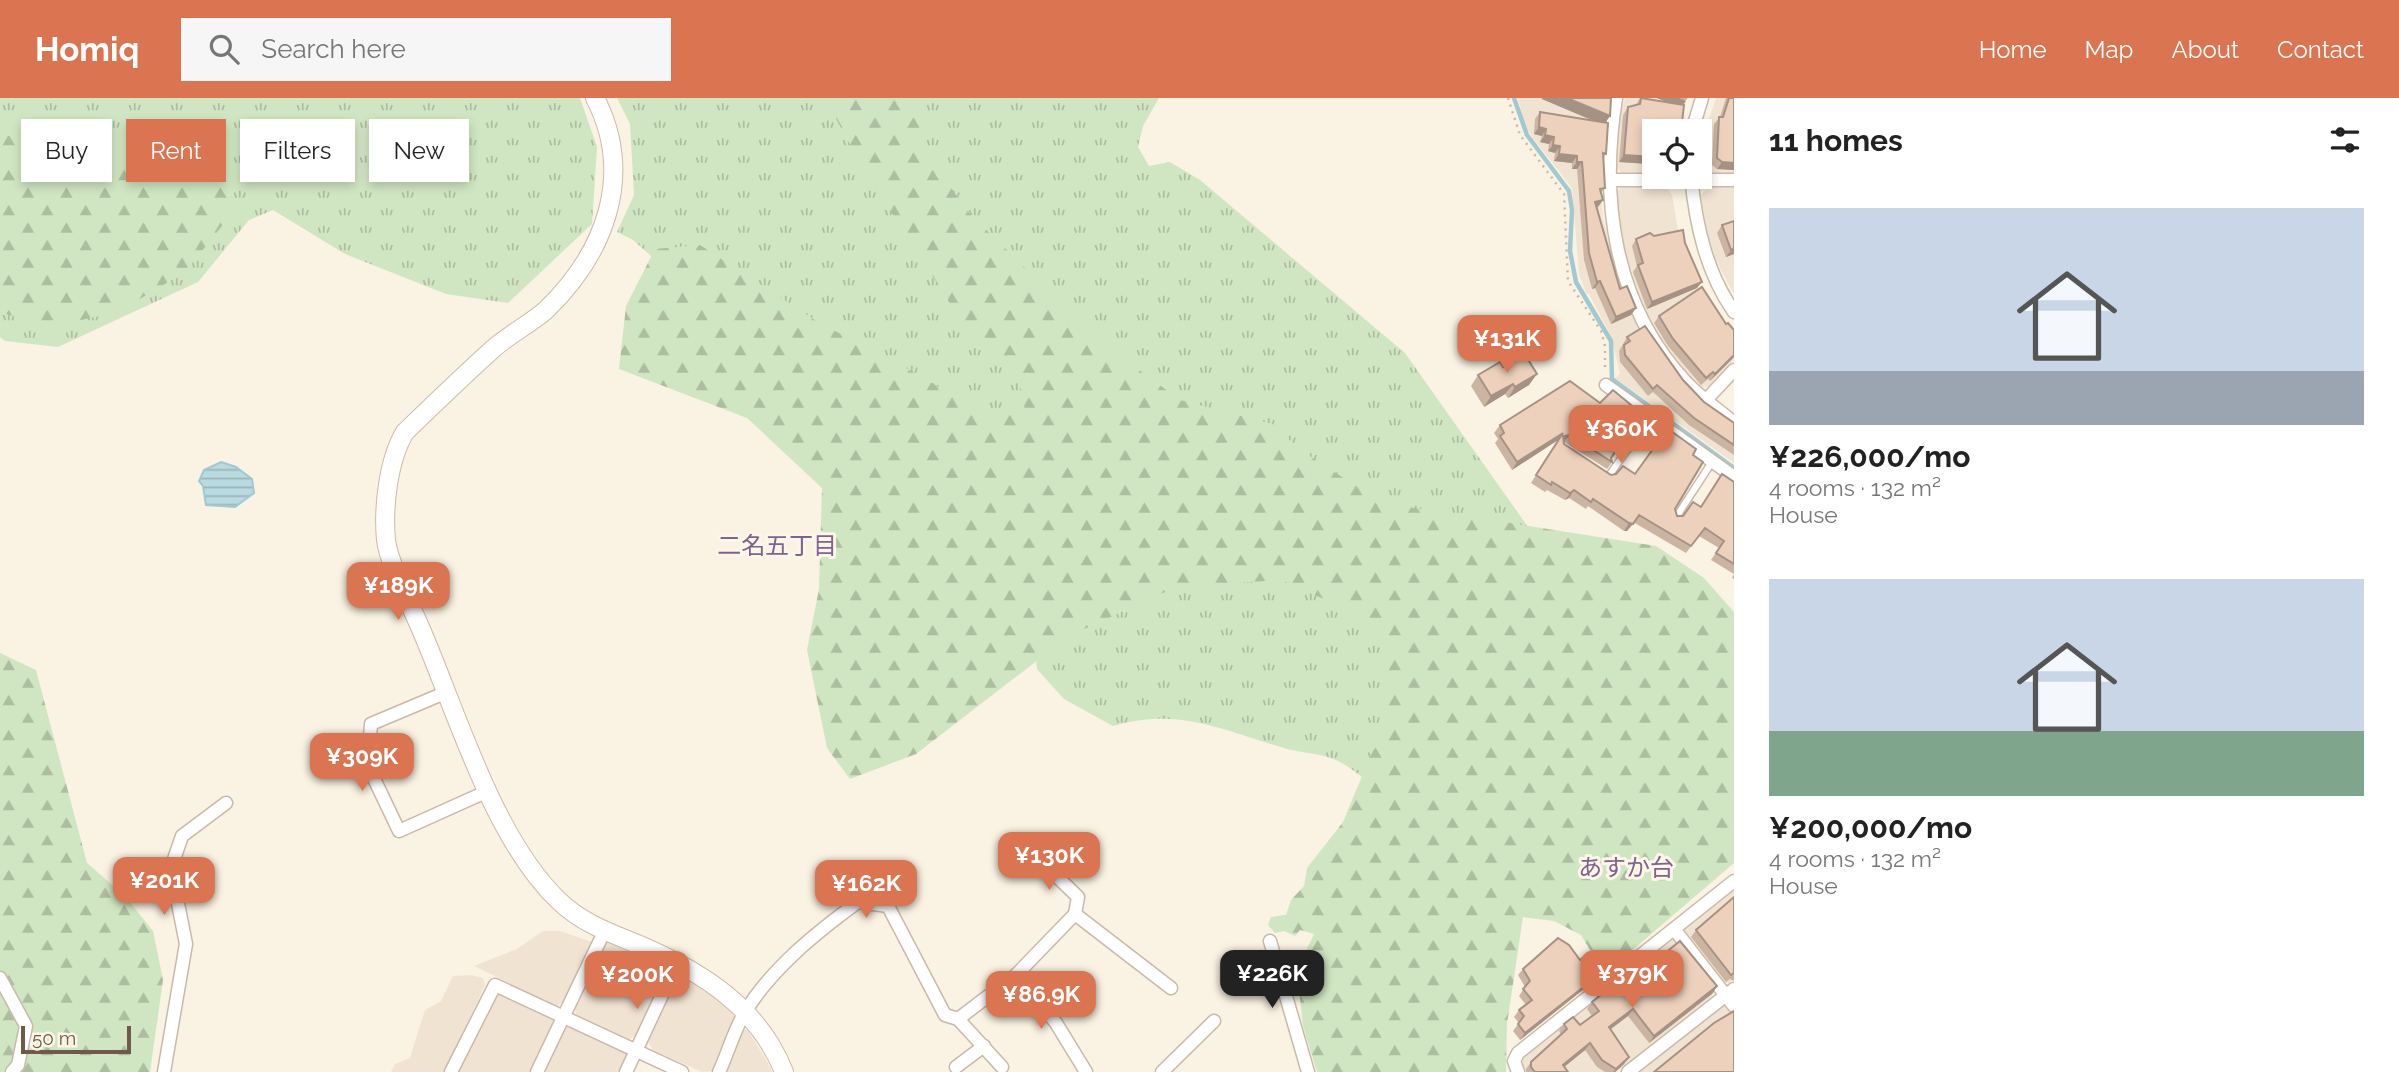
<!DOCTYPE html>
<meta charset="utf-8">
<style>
:root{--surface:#fff;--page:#f6f6f6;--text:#222;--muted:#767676;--accent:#da7451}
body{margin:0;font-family:Raleway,"Noto Sans JP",sans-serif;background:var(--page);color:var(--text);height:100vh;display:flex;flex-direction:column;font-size:26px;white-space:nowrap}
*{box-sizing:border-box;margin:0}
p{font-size:23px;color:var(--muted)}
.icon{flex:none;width:38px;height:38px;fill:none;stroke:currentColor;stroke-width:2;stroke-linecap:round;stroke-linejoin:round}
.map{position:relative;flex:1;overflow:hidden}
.details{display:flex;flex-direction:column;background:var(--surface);width:665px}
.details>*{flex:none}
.top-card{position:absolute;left:21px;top:21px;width:665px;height:63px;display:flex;gap:14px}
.controls{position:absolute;left:1642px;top:21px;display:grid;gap:14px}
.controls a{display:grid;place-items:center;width:70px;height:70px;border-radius:0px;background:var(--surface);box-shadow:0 4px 10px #0003;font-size:35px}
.scale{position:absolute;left:21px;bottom:18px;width:110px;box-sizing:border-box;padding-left:7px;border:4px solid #6f594b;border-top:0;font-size:19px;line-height:24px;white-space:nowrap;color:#6f594b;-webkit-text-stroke:5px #fdf6e8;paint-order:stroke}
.price{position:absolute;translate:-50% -60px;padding:0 16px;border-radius:14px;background:var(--accent);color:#fff;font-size:23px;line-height:46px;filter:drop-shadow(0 2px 4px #0008)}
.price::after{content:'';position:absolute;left:50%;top:42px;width:21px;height:16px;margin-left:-10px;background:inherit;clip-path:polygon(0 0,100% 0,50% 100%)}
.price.selected{background:#222;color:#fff}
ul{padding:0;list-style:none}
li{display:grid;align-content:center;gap:14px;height:371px;padding:0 35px}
li span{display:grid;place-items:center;height:217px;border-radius:0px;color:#555}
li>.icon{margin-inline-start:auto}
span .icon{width:126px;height:126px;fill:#fffc;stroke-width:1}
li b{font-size:30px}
h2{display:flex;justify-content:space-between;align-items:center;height:84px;padding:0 35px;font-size:30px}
.pill{padding:0 24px;border-radius:0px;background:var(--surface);box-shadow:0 4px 10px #0003;font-size:24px;line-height:63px}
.pill.selected{background:var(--accent);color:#fff}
header{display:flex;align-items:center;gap:42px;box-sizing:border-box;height:98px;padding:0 35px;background:var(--accent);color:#fff}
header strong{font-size:33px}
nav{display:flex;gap:38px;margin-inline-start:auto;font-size:24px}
.search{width:490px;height:63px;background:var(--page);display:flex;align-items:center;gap:18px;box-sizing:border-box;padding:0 24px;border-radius:0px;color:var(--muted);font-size:26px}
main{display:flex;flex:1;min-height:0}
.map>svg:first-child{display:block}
</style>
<header>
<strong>Homiq</strong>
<div class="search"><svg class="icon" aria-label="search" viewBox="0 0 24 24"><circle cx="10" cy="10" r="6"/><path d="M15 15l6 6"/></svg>Search here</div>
<nav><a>Home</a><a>Map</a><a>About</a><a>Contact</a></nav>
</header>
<main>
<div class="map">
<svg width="1734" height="974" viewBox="0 0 1734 974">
<defs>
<pattern id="grass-tufts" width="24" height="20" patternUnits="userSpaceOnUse" patternTransform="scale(1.75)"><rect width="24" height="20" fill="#d0e6c2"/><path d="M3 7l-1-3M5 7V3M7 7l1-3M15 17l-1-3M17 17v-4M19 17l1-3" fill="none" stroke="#adbda0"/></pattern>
<pattern id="forest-firs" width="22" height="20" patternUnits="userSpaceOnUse" patternTransform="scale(1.75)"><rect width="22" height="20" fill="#d0e6c2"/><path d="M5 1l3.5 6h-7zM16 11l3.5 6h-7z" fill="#adbda0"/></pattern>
<pattern id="water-rules" width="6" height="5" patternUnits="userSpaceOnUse" patternTransform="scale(1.75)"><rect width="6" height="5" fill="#b9dae1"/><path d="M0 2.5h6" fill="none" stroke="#9bb4b8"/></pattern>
</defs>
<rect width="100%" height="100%" fill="#faf2e2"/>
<g fill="#f1e3d2">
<polygon points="1518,0 1604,0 1609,9 1600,79 1603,120 1621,192 1651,251 1734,335 1734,365 1615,280 1620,276 1611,238 1589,196 1586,195 1579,176 1572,90 1533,40 1525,27"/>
<polygon points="1625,0 1687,0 1681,15 1654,33 1654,75 1622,75 1614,67 1618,26"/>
<polygon points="1716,0 1734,0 1734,75 1709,75 1699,67 1705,34"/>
<polygon points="1622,88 1665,88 1672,97 1682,155 1699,193 1734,241 1734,261 1711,289 1700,289 1687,277 1650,224 1637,198 1622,154 1613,97"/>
<polygon points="1734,88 1734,196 1711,153 1700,98 1709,89"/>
<polygon points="1734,788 1734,881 1729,885 1721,885 1683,837 1684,828"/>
<polygon points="543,833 560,833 592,844 564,903 557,908 474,868 517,851"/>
<polygon points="1668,842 1676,842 1712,889 1712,898 1617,974 1522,974 1520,968 1524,956"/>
<polygon points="609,844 627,847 653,859 668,873 638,937 629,941 576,916 575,909 603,848"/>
<polygon points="471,877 483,880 485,887 445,974 391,974 395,966 410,960 425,912 441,903 453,878"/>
<polygon points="678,878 710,893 732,912 734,922 711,973 702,974 653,952 648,944"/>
<polygon points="500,893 554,918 556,925 533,974 457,974 493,895"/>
<polygon points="1720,908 1729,909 1734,916 1734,974 1637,974"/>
<polygon points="573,926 626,950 629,957 621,974 544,974 564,930"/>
<polygon points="747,931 768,965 772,974 722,974 740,934"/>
</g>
<g fill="url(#grass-tufts)">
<polygon points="0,0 580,0 597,49 592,126 508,205 446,196 345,156 273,112 249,122 198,184 58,249 5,243 0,239"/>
<path d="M617,0h542l-16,28 -5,21 11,19 21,-4 30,18 205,173 157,222 -166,230c-19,-14 -39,-35 -60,-45 -15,-7 -36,-7 -52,-12 -63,-18 -105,-41 -171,-22l-49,-27 -27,-30 -4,-35 -366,-364 -34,-30 -16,-8 17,-37 -4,-71z"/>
</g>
<g fill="url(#forest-firs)">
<polygon points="825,0 916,0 923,51 970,116 1101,244 1180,302 1273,326 1299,351 1382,405 1656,448 1704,480 1734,514 1734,765 1615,867 1599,867 1581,837 1554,823 1523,819 1507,926 1506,974 1317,974 1303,928 1297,872 1314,836 1300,832 1295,838 1284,833 1275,835 1268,827 1271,819 1286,817 1291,802 1304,788 1307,770 1343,724 1387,618 1380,538 1360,517 1281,482 1176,489 1069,538 916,656 850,681 827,650 807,552 819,491 822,390 747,320 619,271 626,208 655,151 700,147 824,228 875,252 985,316 1026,317 1020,288 953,210 861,67"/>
<polygon points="0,37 108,48 221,80 234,113 185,174 118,214 49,229 0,214"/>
<polygon points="0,555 36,572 87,765 125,798 153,833 163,882 150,974 0,974"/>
</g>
<polygon fill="url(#water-rules)" stroke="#a0c9d2" stroke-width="2" points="221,364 236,369 252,381 254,395 235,409 206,407 203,388 199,383 204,372"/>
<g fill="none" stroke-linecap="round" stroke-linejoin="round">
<polyline stroke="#a0c9d2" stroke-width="4.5" points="1514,0 1527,37 1569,93 1572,112 1570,153 1576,184 1611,243 1612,281 1734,370"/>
<g stroke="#c9b9aa" stroke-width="9">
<g id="lane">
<polyline points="1608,379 1651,318"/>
<polyline points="1675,421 1712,364"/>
</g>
</g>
<g stroke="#c9b9aa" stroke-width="15">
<g id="street">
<path d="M1616,0c-16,100 -3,206 69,283 14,16 33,28 49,42"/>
<polyline points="1692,33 1702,0"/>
<path d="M1691,79c5,48 15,95 43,135"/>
<polyline points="1609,82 1734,82"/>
<polyline points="1606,287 1734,379"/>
<polyline points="1706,302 1734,272"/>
<polyline points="447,594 371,626 368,668 399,733 488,693"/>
<polyline points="1044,766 1078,799 1075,816"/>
<polyline points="1674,831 1734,908"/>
<polyline points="1270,843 1308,974"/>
<polyline points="1016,877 1056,925 1086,974"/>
<polyline points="0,880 26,928 18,967 12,974"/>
<polyline points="956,969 984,948"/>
<polyline points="1002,969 958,921 1016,877 1075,816 1171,890"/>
<polyline points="164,974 186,846 171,770 182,738 226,705"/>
<polyline points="451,974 495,887 682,974"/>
<polyline points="537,974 604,834"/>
<polyline points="626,974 677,865"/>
<path d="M719,974c9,-19 15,-42 26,-60 27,-44 72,-80 113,-110l30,4 57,109 13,4"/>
<polyline points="1162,974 1214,923"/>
<polyline points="1518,974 1514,963 1518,955 1734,783"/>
<polyline points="1628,974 1734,891"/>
</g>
</g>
<g stroke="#cdbaa9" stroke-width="20">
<path id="secondary" d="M595,0c40,77 10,155 -49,212 -16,14 -36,24 -52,38 -30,27 -60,56 -89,84 -17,28 -22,76 -19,108 3,25 27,69 37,94 35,82 71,205 136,267 24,23 52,32 83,45 60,26 117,62 142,126"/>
</g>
<polyline stroke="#d1b5a0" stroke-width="2.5" stroke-dasharray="2 5" stroke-linecap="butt" points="1508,0 1520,37 1564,96 1568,183 1601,233 1605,248 1605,274"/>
<use href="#lane" stroke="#fff" stroke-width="6"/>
<use href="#street" stroke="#fff" stroke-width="12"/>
<use href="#secondary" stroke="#fff" stroke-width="18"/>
</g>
<g fill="#ccb4a2">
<polygon points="1542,0 1611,0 1606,25 1606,56 1603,60 1605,90 1601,95 1603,102 1597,109 1620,191 1636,210 1631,217 1611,226 1595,190 1592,191 1584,162 1577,71 1572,71 1572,65 1554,63 1555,55 1548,53 1549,46 1540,44 1542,38 1534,36 1535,21 1540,14 1593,23 1542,1"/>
<polygon points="1640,0 1667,4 1657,0 1688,0 1654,33 1654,71 1649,71 1649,66 1619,64 1623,17 1628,9 1636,7"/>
<polygon points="1726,0 1734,0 1734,72 1717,71 1712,67 1714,26 1720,19"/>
<polygon points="1722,127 1734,156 1726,159 1717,135"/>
<polygon points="1654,138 1685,145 1697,190 1647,211 1633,174 1637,168 1632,148 1636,141"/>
<polygon points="1659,218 1726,226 1734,232 1734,259 1710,283 1708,281 1701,287 1668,248 1654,225"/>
<polygon points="1627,239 1683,282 1704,304 1734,325 1734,357 1689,327 1653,294 1648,298 1620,264 1619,253"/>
<polygon points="1503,269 1529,287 1508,300 1505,296 1484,309 1471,288 1478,277"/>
<polygon points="1570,283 1611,360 1612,364 1607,371 1564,344 1563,344 1564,346 1611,377 1635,376 1653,351 1651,348 1664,328 1693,357 1675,411 1677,418 1683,418 1701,409 1734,384 1734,481 1732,480 1734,476 1711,462 1719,450 1699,438 1686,455 1633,424 1627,433 1624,433 1588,408 1586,411 1569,400 1565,402 1547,392 1545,394 1531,385 1558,342 1512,372 1495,345 1498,341 1494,335 1500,327"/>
<polygon points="1734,799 1734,883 1730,881 1726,884 1691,839 1696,832"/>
<polygon points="1580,862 1599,879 1520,942 1513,933 1519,925 1514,919 1519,912 1526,907 1519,898 1525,889 1518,877 1523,871"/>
<polygon points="1617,894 1713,895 1649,945 1628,918 1611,931 1629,959 1624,966 1615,974 1605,974 1597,969 1585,952 1564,969 1568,974 1526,974 1526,971 1531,964 1561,936 1559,933 1564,926 1580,927 1592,918 1587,911 1592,904"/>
</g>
<g fill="#a69284">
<polygon points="1542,0 1567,0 1610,18 1604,27 1542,1"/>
<polygon points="1657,0 1679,0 1686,3 1681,10"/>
<polygon points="1539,29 1546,31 1542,38 1534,36"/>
<polygon points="1545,37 1554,39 1549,46 1540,44"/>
<polygon points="1553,47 1560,48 1555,55 1548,53"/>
<polygon points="1559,56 1577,58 1572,65 1554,63"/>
<polygon points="1624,57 1654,59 1654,60 1649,66 1619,64"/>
<polygon points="1577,64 1582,64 1577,71 1572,71"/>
<polygon points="1722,64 1734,65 1734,72 1717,71"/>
<polygon points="1603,102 1598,109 1590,111 1595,104"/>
<polygon points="1734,150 1734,156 1726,159 1731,152"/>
<polygon points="1600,183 1595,190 1592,191 1597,184"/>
<polygon points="1702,184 1697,190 1647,211 1652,204"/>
<polygon points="1636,210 1631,217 1611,226 1616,219"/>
<polygon points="1734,257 1734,259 1710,283 1715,276"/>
<polygon points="1537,276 1529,287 1508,300 1515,289"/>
<polygon points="1513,286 1505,296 1484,309 1491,298"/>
<polygon points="1563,335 1558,342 1512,372 1517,364"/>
<polygon points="1570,337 1564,344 1558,345 1563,338"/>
<polygon points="1574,392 1569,400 1565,402 1570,395"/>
<polygon points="1629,425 1633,426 1627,433 1624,433"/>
<polygon points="1604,873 1599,879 1520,942 1525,935"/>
<polygon points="1717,888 1713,895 1649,945 1654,938"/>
<polygon points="1633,911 1628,918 1604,936 1609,929"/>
<polygon points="1590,945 1585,952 1558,974 1563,967"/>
<polygon points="1629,959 1624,966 1615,974 1613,974"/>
</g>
<g fill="#edd1bc" stroke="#a69284" stroke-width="2">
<polygon points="1567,0 1611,0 1610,18"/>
<polygon points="1641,0 1684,7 1681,33 1654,33 1654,59 1624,57 1628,9 1640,6"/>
<polygon points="1729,0 1734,0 1734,65 1722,64 1717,60 1719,19 1723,19"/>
<polygon points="1540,14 1608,25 1606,56 1603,55 1605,90 1600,91 1603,102 1595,104 1620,191 1627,188 1636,210 1616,219 1600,183 1597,184 1589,155 1582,64 1577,64 1577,58 1559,56 1560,48 1553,47 1554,39 1545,37 1546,31 1539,29"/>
<polygon points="1734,123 1734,150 1731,152 1722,127"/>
<polygon points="1683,132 1685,145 1702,184 1652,204 1638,167 1643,165 1636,141 1650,135 1654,138"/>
<polygon points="1702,189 1726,226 1728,225 1734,232 1734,257 1715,276 1713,274 1706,280 1673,241 1659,218"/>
<polygon points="1645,228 1683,282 1704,304 1734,325 1734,347 1694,320 1657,287 1653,291 1625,257 1624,247 1630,243 1627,239"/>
<polygon points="1524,255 1537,276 1515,289 1513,286 1491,298 1478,277 1500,264 1503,269"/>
<polygon points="1570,283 1600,305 1613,292 1642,316 1611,360 1612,364 1570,337 1563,338 1564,346 1611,377 1616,376 1623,368 1635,376 1658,344 1656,341 1664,328 1696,351 1693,357 1703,364 1675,411 1677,418 1683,418 1693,404 1701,409 1722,376 1734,384 1734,466 1716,455 1724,443 1705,430 1691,448 1639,417 1633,426 1629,425 1593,401 1591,404 1574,392 1570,395 1552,384 1551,387 1536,377 1563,335 1517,364 1500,338 1504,335 1500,327"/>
<polygon points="1734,799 1734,875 1731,877 1696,832"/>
<polygon points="1558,840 1569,847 1580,862 1587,856 1604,873 1525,935 1518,926 1524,918 1519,912 1532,902 1523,891 1530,883 1523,871"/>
<polygon points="1680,843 1717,888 1654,938 1633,911 1609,929 1629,959 1616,971 1602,962 1590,945 1563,967 1568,974 1535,974 1531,969 1531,964 1567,931 1564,926 1573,919 1580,927 1599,913 1592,904 1612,888 1617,894"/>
<polygon points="1734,913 1734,974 1654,974 1714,925"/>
</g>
<g text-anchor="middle" stroke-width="6" stroke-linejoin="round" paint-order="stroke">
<g font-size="24" fill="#7f638c" stroke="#fdf6e8">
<text x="777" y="456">二名五丁目</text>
<text x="1626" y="778">あすか台</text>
</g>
</g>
</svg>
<div class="controls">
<a><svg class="icon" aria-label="locate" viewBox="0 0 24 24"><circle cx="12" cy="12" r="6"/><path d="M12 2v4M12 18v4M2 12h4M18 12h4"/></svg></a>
</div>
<div class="scale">50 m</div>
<b class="price" style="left:1507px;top:277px">¥131K</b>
<b class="price" style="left:1621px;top:367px">¥360K</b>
<b class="price" style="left:398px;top:524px">¥189K</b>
<b class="price" style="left:362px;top:695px">¥309K</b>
<b class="price" style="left:1049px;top:794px">¥130K</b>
<b class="price" style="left:164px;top:819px">¥201K</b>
<b class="price" style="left:866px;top:822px">¥162K</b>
<b class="price selected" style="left:1272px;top:912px">¥226K</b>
<b class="price" style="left:1632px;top:912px">¥379K</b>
<b class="price" style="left:637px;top:913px">¥200K</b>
<b class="price" style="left:1041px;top:933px">¥86.9K</b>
<div class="top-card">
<a class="pill">Buy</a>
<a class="pill selected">Rent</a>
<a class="pill">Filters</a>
<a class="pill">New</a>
</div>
</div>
<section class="details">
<h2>11 homes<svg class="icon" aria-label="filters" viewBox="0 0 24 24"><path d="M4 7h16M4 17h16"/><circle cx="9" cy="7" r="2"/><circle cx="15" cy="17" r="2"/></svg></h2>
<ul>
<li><span style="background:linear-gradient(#c9d6e8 75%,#9aa5b1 0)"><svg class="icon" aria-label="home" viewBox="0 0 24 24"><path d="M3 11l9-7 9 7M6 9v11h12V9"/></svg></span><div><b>¥226,000/mo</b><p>4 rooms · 132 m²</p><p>House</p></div></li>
<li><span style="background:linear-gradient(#c9d6e8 70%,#7fa58c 0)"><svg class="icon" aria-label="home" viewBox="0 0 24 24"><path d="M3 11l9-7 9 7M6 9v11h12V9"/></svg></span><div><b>¥200,000/mo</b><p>4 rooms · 132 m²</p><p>House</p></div></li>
</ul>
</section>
</main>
